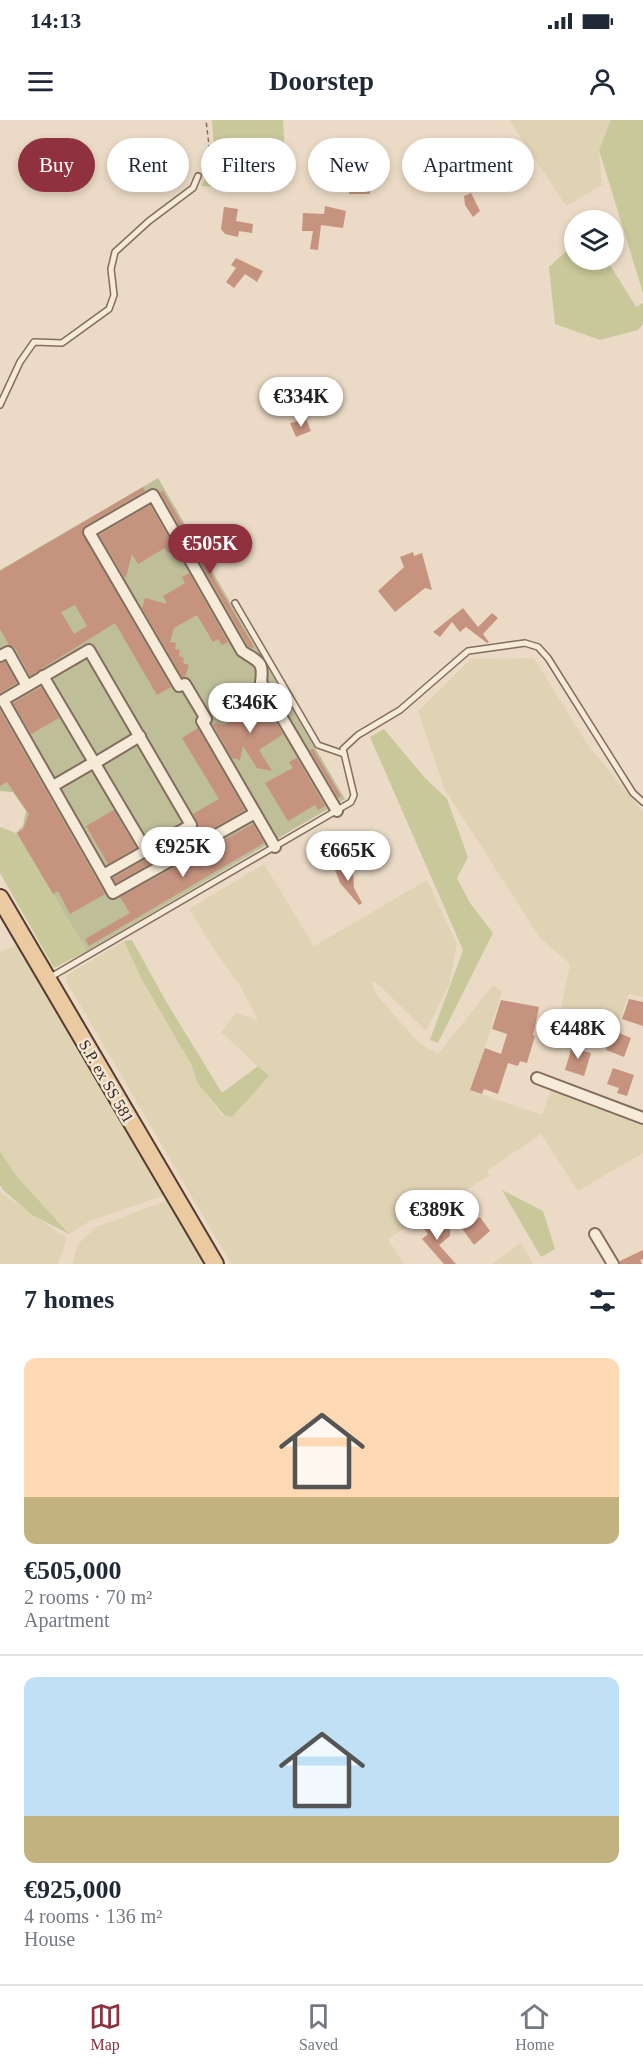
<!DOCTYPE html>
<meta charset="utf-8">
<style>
:root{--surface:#fff;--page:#f6f6f7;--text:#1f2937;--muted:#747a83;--line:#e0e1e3;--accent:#8f313e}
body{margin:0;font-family:Georgia,serif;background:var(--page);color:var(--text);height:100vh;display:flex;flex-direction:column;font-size:22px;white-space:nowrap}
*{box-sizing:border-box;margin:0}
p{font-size:20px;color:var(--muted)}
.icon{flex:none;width:33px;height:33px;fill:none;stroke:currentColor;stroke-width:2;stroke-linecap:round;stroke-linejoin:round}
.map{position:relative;height:1144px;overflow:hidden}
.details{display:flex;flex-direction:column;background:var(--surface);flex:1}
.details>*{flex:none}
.guide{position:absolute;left:18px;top:18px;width:608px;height:54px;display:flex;gap:12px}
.controls{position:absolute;left:564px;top:90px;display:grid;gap:12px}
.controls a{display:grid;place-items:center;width:60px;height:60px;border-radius:50%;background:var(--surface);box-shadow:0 3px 9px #0003;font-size:30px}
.price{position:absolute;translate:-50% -51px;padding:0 14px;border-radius:21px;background:#fff;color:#222;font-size:20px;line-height:39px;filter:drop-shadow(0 2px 3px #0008)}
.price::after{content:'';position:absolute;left:50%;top:36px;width:18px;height:14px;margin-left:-9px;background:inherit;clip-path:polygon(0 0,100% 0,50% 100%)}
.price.active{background:var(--accent);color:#fff}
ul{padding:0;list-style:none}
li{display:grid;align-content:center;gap:12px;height:318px;padding:0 24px}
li+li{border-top:2px solid var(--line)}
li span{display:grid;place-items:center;height:186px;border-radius:12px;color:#555}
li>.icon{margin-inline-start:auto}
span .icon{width:108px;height:108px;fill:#fffc;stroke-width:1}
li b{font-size:26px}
h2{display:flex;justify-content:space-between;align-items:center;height:72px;padding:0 24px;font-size:26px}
.chip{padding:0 21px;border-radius:27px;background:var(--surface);box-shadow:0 3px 9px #0003;font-size:21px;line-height:54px}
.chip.active{background:var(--accent);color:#fff}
.status{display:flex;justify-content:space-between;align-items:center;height:42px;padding:0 30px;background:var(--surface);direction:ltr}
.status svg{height:16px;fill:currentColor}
header{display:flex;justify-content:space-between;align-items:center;height:78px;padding:0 24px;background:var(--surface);font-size:27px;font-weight:700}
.menu{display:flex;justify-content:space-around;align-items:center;height:84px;border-top:2px solid var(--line);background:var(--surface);font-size:16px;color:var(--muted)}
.menu a{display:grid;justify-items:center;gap:3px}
.menu .active{color:var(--accent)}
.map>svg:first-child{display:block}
</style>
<div class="status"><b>14:13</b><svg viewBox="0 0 49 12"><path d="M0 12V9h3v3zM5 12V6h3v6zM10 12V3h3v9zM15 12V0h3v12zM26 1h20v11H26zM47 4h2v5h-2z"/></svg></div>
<header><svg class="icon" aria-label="menu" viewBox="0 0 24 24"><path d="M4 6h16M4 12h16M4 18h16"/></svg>Doorstep<svg class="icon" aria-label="person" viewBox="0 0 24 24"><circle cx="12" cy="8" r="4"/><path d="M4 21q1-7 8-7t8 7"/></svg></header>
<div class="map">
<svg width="643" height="1144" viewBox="0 0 643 1144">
<rect width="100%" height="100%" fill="#ebdbc6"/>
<g fill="#e0d3b4">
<polygon points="509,0 611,0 599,30 602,65 566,86"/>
<polygon points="534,538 586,622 643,692 643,877 629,874 618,905 561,887 570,844 540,818 445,670 418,591 471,539"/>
<polygon points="264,744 314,826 427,760 457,824 449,865 426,911 382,868 372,861 376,874 418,922 438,934 493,865 502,871 472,971 542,995 551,968 643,1004 643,1033 578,1071 541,1014 487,1051 489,1056 388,1119 404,1144 231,1144 66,861 67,855 124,821 141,858 191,944 198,964 223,996 232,997 268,956 221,912 236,893 258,900 241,868 212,826 189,789"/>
<polygon points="20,823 165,1075 90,1101 69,1114 14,1053 0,1031 0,832"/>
<polygon points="0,1072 67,1118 58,1144 0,1144"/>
<polygon points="168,1080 205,1144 72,1144 78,1124 96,1107"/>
<polygon points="521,1123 533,1144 492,1144"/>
</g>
<g fill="#c8c89a">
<polygon points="212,0 283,0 285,31 220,67 201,66 215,42"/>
<polygon points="611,0 643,0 643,173 599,30"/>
<polygon points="574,124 574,140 607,140 636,187 643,183 643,204 638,210 600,220 555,204 549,147"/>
<polygon points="384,609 424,657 447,679 468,737 457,758 470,783 493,813 438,923 430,920 463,830 370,617"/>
<polygon points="0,707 16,713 87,831 54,848 0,753"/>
<polygon points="132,820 167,883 222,973 258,946 269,956 232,997 225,996 198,964 191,944 141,858 124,821"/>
<polygon points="0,1031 14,1053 69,1114 32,1095 3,1070 0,1065"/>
<polygon points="502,1070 543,1091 555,1129 541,1137"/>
</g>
<polygon fill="#bebe99" points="158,358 345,679 87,831 16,713 23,706 26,691 13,672 0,671 0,450"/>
<g fill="#c6937f" fill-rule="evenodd">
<polygon points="351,52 363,53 363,56 371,57 370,74 349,74"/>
<polygon points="471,73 480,91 473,97 465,85 464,76"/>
<polygon points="325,86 346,91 343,108 321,105 318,130 310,129 313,111 302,111 303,93 324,94"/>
<polygon points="224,87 238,89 236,101 253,104 252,113 239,111 238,117 225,114 221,109"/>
<polygon points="236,138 263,151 257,162 245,154 234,168 226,162 236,148 231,145"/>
<polygon points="306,299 311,311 296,317 290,303"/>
<path d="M143,367l2,4 -60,35 -3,7 89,154 -14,8 -42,-72 -85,53 -15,-28 -6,-3 -9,-16v-58zM75,485l12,21 -13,8 -13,-22z"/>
<polygon points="163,371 254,527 252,528 248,526 160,372"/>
<polygon points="150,385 175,429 168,433 165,428 138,444 132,434 126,457 124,457 99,415"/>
<polygon points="413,432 414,436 422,433 432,470 425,468 395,492 378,471 404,447 400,437"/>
<polygon points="189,453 228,522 222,525 218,519 213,522 197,495 174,508 170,522 176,523 175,529 180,530 179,536 184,538 183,543 189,545 185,557 182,557 142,488 145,478 167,484 163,476 185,463 182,457"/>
<polygon points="463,488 478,507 492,493 498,498 483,514 489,522 487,523 466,507 460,512 452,502 440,517 433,512"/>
<polygon points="5,542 17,563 0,573 0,543"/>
<polygon points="41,567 59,598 31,614 13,583"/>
<polygon points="264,582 283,614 259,630 272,651 257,648 243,626 240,640 232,638 212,603 224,605"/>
<polygon points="0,590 105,774 70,794 58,771 53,774 17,713 23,709 29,694 7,662 0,666"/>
<polygon points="198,608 245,690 116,763 113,758 195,711 198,704 193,694 219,679 182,618"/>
<polygon points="313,629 341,676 338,678 310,630"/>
<polygon points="297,638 325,686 318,690 315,685 288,701 265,663 293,648 289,642"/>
<polygon points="114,690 136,728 108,744 86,706"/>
<polygon points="253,704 264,723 89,826 85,819 130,793 120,777"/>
<polygon points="347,744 353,754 354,768 362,783 359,785 340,763 335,750"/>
<polygon points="629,879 643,882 643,906 622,899"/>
<polygon points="501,880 539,887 533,915 535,916 527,943 520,941 518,946 508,943 498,974 484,969 482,974 470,970 485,928 501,934 507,914 492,909"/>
<polygon points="614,911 631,918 624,937 606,930"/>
<polygon points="573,923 585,927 584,931 591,933 584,956 565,950"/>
<polygon points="613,948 634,955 627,976 617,973 619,968 607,964"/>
<polygon points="462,1094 467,1100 474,1101 480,1097 490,1111 474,1125 455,1099"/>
<polygon points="425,1098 433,1108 450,1108 450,1116 439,1125 456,1144 444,1144 422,1119 428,1114 419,1103"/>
<polygon points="643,1130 643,1139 640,1140 642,1144 620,1144 620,1141"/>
</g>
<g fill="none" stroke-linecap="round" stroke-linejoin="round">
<g stroke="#856d5d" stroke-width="8">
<g id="lane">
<polyline points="0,285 20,242 34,222 62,223 109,189 114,175 111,149 115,132 149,101 193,68 198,56"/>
<polyline points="235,483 318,625 344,634"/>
<polyline points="49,858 351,682 354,675 343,629 358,615 400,590 468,531 525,523 538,527 548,538 633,673 643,682"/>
</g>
</g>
<g stroke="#856d5d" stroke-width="14">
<g id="street">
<polygon points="89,530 191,705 103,755 3,580"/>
<polyline points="0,536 8,532 27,566"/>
<polyline points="43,556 146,730"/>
<polyline points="95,643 140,616"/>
<polyline points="53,666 91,644"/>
<path d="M275,727l-73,-126 4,-2 -21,-35 -6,2 -90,-154 64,-37 89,156c16,11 22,9 19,31l76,129"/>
<polyline points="103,755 113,773 255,693"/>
<polyline points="537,958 643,998"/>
<polyline points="595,1114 613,1144"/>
</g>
</g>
<g stroke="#533c31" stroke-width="20">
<polyline id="primary" points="0,778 215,1144"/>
</g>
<polyline stroke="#856d5d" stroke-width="1.5" stroke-dasharray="4.5 3" stroke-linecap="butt" points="202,50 210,34 206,0"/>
<use href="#lane" stroke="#f6ead9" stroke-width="5"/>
<use href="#street" stroke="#f6ead9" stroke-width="10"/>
<use href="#primary" stroke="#ebcaa1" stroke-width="16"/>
</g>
<g text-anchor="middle" stroke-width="5" stroke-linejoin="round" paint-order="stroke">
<g font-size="16" fill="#362820" stroke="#f3e6d5">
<text transform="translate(107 961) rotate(60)" y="6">S.P. ex SS 581</text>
</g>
</g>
</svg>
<div class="controls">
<a><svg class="icon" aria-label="layers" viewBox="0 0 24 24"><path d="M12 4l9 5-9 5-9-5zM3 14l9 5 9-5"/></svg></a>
</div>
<b class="price" style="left:301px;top:308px">€334K</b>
<b class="price active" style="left:210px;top:455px">€505K</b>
<b class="price" style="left:250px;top:614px">€346K</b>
<b class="price" style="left:183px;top:758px">€925K</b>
<b class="price" style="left:348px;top:762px">€665K</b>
<b class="price" style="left:578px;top:940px">€448K</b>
<b class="price" style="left:437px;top:1121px">€389K</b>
<div class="guide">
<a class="chip active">Buy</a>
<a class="chip">Rent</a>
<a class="chip">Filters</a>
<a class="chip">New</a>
<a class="chip">Apartment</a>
</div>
</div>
<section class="details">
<h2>7 homes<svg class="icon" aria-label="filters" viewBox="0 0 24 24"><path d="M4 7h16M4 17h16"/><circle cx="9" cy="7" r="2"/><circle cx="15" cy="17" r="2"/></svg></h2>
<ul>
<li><span style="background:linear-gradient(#ffd9b3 75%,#c2b280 0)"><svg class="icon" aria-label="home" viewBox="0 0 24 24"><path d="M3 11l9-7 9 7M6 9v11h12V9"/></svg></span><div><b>€505,000</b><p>2 rooms · 70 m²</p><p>Apartment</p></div></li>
<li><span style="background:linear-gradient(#bfe0f5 75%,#c2b280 0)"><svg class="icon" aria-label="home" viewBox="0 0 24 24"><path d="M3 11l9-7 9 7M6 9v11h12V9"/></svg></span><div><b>€925,000</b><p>4 rooms · 136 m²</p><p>House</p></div></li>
</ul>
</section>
<nav class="menu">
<a class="active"><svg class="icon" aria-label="map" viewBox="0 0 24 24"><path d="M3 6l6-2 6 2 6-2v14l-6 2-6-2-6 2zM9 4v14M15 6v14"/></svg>Map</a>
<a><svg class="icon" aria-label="saved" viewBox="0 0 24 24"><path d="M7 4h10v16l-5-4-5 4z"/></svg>Saved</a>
<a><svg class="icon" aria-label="home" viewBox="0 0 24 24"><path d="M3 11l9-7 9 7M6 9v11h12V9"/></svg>Home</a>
</nav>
